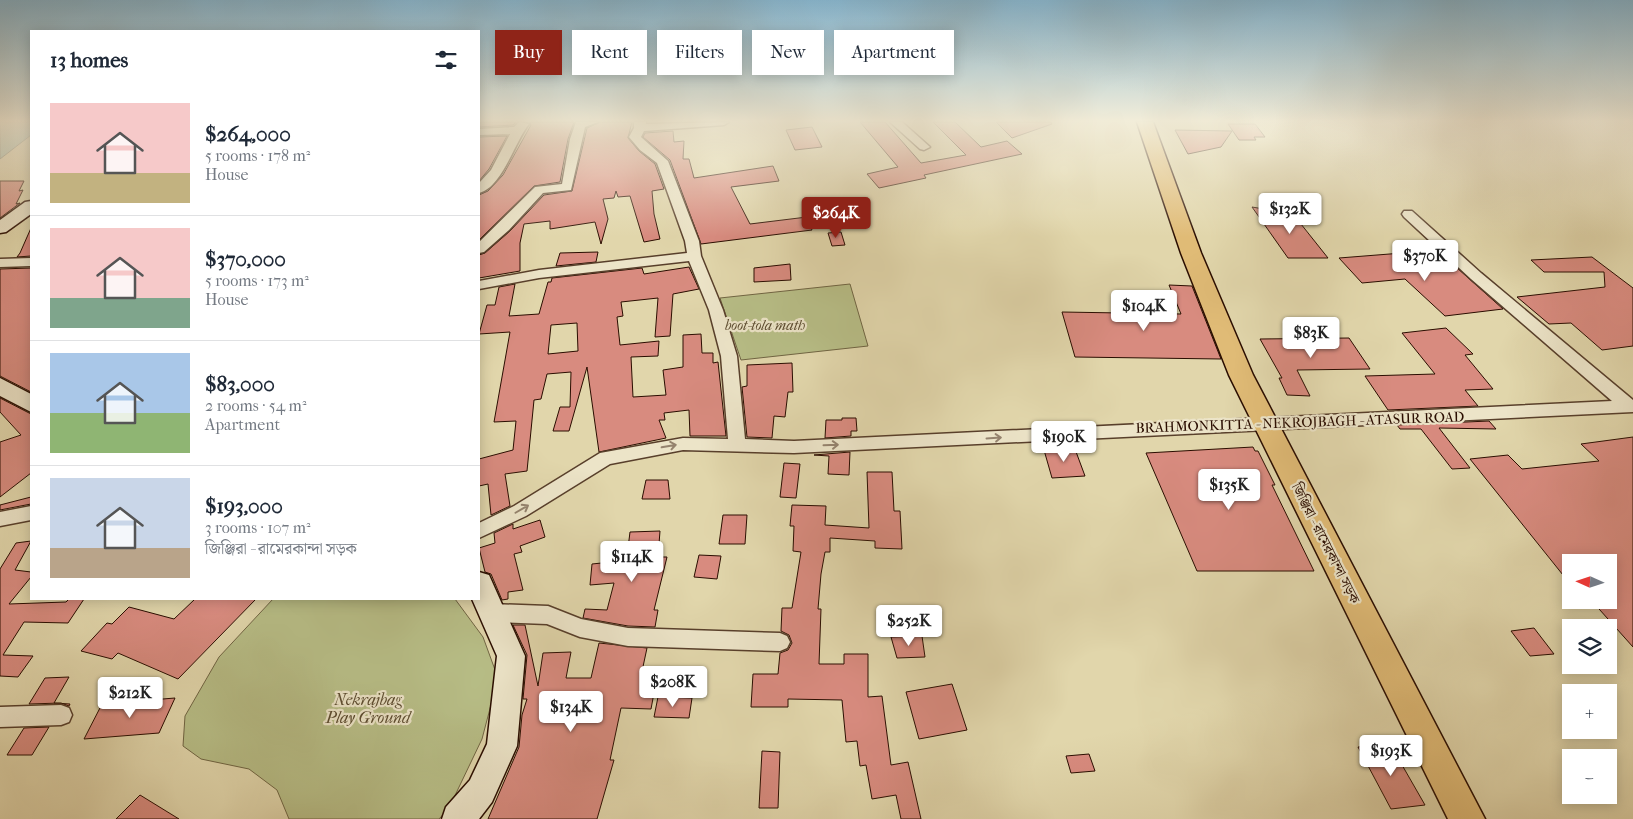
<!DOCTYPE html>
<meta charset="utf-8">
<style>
:root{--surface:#fff;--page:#f2f2f3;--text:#1f2937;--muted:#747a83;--line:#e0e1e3;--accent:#8f2418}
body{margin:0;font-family:"IM FELL French Canon","Noto Serif Bengali",serif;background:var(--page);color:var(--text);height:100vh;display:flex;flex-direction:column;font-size:19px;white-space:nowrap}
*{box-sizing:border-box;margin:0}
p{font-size:16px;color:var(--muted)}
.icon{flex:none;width:28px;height:28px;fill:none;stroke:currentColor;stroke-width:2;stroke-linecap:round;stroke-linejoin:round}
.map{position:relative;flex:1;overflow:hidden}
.details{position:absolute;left:30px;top:30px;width:450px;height:570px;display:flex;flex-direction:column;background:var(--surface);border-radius:0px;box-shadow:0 2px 12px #0003}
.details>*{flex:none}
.guide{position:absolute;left:495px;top:30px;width:475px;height:45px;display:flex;gap:10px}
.needle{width:32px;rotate:273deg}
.fabs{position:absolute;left:1562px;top:554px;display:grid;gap:10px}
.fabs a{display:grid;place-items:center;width:55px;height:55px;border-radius:0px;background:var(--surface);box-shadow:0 2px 12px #0003;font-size:25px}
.price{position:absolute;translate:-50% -42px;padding:0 11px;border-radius:5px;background:#fff;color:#222;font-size:16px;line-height:32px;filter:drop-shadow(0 1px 2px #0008)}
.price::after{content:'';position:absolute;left:50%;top:30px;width:15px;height:11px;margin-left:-8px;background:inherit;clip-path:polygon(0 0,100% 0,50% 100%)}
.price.active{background:var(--accent);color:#fff}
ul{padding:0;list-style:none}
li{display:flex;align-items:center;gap:15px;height:125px;padding:0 20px}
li+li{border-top:1px solid var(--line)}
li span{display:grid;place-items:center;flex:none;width:140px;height:100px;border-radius:0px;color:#555}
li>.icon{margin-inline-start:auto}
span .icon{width:60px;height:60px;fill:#fffc;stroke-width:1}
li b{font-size:21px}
h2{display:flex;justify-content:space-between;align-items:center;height:60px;padding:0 20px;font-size:21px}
.pill{padding:0 18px;border-radius:0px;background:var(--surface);box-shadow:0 2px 12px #0003;font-size:18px;line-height:45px}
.pill.active{background:var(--accent);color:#fff}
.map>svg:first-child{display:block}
</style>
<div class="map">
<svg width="1633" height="819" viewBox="0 0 1633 819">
<rect width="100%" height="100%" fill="#e1d6ab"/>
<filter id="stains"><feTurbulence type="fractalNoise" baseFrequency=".004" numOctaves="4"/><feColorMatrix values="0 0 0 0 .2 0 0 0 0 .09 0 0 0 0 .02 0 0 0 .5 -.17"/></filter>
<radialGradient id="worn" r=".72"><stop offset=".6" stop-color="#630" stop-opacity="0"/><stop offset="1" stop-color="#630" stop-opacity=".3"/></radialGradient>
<g fill="#b7bd86" stroke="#706543">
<polygon points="850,284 868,346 741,360 720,298"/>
<polygon points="273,599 455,599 483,637 498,678 482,739 449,808 439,819 289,819 277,790 249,769 201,759 183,746 185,716 219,657"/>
</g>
<polygon fill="#94b9ac" stroke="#6a7467" points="0,122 31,122 31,135 0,159"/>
<g fill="#d88b7f" stroke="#2a0d00" fill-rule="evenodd">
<polygon points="479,122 516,122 513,125 479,127"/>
<polygon points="529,122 574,122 568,139 560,182 534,186 479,240 479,195 488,191 503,175 531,125"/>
<polygon points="600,122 632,122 628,138 639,151 655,164 664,189 652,191 654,214 660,239 644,242 630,196 618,197 616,191 614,198 603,199 608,219 601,244 595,222 550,229 550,221 524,224 520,243 520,271 479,278 479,255 485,253 510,231 544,195 572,191 587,128"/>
<polygon points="860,122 885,122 921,163 966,155 933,122 955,122 981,147 1007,141 1022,154 924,175 926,178 879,188 867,174 898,167"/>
<polygon points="996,122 1051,122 1052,124 1012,138"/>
<polygon points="1228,124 1255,124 1265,137 1254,137 1256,140 1239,140"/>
<polygon points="812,127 822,147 795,150 786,130"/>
<polygon points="1175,130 1232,131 1221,147 1188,154"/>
<polygon points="673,131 674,142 684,141 683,159 689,159 694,178 773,166 779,181 731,187 750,224 807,217 812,230 701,244 670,160 643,137 645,133"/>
<polygon points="507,136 489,169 479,181 479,137"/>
<polygon points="0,181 24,181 19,191 23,190 16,204 20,203 0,218"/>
<polygon points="1252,207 1293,214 1328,258 1288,258"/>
<polygon points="31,228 31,256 17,257 20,253"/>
<polygon points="841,232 845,245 832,246 828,233"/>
<polygon points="598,252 596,262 556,266 560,253"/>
<polygon points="1415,252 1432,269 1456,267 1503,309 1445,316 1405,279 1362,283 1339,258"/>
<polygon points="1592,257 1633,288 1633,346 1602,350 1571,323 1549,324 1517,297 1605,287 1604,272 1544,272 1531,260"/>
<polygon points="790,264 791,280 754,282 754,268"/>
<path d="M689,267l10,22 -26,5 -3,42 -15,1 3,-39 -37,4 2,14 -6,1 3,28 39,-4 -1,15 -27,1 2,40 33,-2 -3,-25 20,-3v-32l18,-1 1,19h11v10l5,-1 8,74h-36l-1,-26 -25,3 1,7h-6l7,18 -67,14 -12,-85 -18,64h-16l7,-24h10l1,-35 -24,2 -6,25 -7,1 -7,71 -22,3 5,32 -19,9 -3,-31 -9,2v-27l34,-9 3,-29 -22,1 16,-90 -31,2 8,-29h8l4,-18 16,-3 -6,32 30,-2 9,-32h3l1,-4 90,-10 2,6zM577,323l1,28 -30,3 3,-29z"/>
<polygon points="31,268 31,392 0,376 0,269"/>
<polygon points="1169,285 1192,286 1221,359 1075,357 1062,312 1181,314"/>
<polygon points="1446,328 1473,354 1465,355 1493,389 1465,390 1478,406 1388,410 1365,376 1435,374 1402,333"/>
<polygon points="1349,338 1370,369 1297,370 1310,396 1287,395 1279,378 1282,378 1260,339"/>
<polygon points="792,363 793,392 788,392 785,417 774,416 772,438 747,437 742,387 747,386 747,365"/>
<polygon points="0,398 31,414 31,473 0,497 0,442 21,435 0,412"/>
<polygon points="842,418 856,418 857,431 851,431 851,436 825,438 826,420 842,420"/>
<polygon points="1489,421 1496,429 1439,428 1470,468 1452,469 1421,429 1400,429 1397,425"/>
<polygon points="1633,437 1633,647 1591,600 1609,600 1609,562 1571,562 1571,585 1470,459 1508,455 1522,469 1599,461 1581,444"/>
<polygon points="1253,447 1255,451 1258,451 1275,485 1272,485 1314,571 1197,571 1146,453"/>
<polygon points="1075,449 1085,476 1052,478 1044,450"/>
<polygon points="850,452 849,475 828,474 829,456 814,455"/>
<polygon points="784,463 800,464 796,498 780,497"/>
<polygon points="867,472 892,472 894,511 900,511 902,549 875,548 875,541 830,538 830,552 825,552 821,574 818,609 821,609 819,664 844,664 844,654 868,654 868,697 882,696 891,765 908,762 921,819 901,819 896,795 872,799 866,765 860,766 857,741 846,742 842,700 788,699 788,707 751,707 753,674 778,674 780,653 788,650 792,643 789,635 781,631 782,608 792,608 801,552 793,551 794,526 790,526 792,505 826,506 825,525 869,528"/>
<polygon points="646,480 668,480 670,499 642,499"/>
<polygon points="31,497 31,504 0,510 0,505"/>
<polygon points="723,515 747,515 745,544 719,544"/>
<polygon points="540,520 545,537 520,546 522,552 514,554 523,590 508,592 508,599 502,600 491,574 485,572 479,548 495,543 494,533 513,524 513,529"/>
<polygon points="660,531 658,557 667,557 654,610 658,610 655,627 628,626 583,618 585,609 607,610 614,583 590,585 592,564 621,561 622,556 627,556 630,532"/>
<polygon points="31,541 15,570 31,572 31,577 9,604 66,602 69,599 84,599 68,623 24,622 3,655 33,656 18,677 0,676 0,569 16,543"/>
<polygon points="699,555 721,556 717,579 694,577"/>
<polygon points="195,599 256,599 178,679 118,653 112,659 81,651 107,623 112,624 129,607 174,619"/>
<polygon points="513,625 525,625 538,686 543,653 571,652 566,678 591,678 599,643 647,648 641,676 657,677 651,709 621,708 610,760 614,760 597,819 488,819 519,747 522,715 527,699 523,699 527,655"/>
<polygon points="1534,628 1554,654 1530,656 1511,631"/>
<polygon points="922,636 925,657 897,658 891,637"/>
<polygon points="69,677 54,703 70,704 69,706 61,703 29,704 45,678"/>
<polygon points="952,684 967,730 919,739 906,692"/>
<polygon points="658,697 692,698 689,718 654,717"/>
<polygon points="175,698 159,733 84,739 102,704"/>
<polygon points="49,727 32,755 7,755 24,728"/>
<polygon points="1390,744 1425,805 1391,809 1358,747"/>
<polygon points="762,751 780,752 778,808 759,808"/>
<polygon points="1089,754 1095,771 1071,773 1066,756"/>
<polygon points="140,795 179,819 116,819"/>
</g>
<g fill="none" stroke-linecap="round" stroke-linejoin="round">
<g stroke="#583f2b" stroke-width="3">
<g id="street">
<path d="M519,122l10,2c-14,17 -27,64 -50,69v-10l12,-13 19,-36 -31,1v-6l35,-2z"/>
<polygon points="576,122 598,122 585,127 571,190 543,193 509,230 484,252 479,253 479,242 535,187 562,184 570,139"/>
<polygon points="634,122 646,122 646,124 729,122 724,125 644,131 641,137 668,161 699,241 701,256 723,310 737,356 745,439 794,441 1612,401 1471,279 1404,217 1402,214 1404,211 1412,211 1481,273 1633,400 1633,412 794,453 683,450 610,464 526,516 479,538 479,523 514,506 600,453 683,438 728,439 721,356 709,310 689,261 539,278 479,289 479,281 539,270 687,253 685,241 657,163 640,150 629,137 634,128"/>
<polygon points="890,122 902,122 930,147 924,150 920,149"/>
<polygon points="31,258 31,266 0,267 0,259"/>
<polygon points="31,506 31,520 0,526 0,512"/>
<polygon points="491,604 548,606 581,619 628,628 780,633 787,636 790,642 787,648 780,651 628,646 580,637 547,624 491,622 484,619 481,613 484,607"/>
<polygon points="61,705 69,708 72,715 69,722 61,725 0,727 0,707"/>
</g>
</g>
<g stroke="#2a0d00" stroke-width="3">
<g id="secondary">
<polygon points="31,201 31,214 6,232 0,233 0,220 25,202"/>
<polygon points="0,378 31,394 31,412 0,396"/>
<polygon points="479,572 489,575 525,656 517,746 492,802 479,819 442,819 446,807 470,780 487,744 497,656 472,599 479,599"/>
</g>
</g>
<g stroke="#2a0d00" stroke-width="3">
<polygon id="primary" points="1137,122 1153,122 1201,253 1253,375 1485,819 1448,819 1229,375 1181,253"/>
</g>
<use href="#street" fill="#ece4c8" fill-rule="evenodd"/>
<use href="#secondary" fill="#ece4c8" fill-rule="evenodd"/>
<use href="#primary" fill="#e0bb76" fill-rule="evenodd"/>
</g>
<defs><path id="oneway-shaft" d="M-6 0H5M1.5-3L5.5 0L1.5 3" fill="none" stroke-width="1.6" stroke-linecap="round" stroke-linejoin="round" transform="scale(1.25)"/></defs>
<g stroke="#95836e">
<use href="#oneway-shaft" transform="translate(994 438) rotate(-4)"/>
<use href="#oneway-shaft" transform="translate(831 445) rotate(-2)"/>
<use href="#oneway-shaft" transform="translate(669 446) rotate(-10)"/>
<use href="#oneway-shaft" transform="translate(522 509) rotate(-30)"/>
</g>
<linearGradient id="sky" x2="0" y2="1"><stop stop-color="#86b6d0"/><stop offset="0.51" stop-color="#f2edd9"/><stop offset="1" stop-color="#f2edd9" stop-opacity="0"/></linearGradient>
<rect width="1633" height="237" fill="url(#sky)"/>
<g text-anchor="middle" stroke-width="4.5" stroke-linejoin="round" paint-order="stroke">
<g font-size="14" font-style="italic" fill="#5b4b2f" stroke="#ece4c8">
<text x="765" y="330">boot-tola math</text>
</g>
<g font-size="14" fill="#2a0d00" stroke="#ece4c8">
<text transform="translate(1300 422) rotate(-2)" y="5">BRAHMONKITTA - NEKROJBAGH - ATASUR ROAD</text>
<text transform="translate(1326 543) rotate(63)" y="5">জিঞ্জিরা - রামেরকান্দা সড়ক</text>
</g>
<g font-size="16" font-style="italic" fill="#5b4b2f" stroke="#ece4c8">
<text x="368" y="705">Nekrajbag<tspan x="368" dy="18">Play Ground</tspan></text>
</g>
</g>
<rect width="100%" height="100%" filter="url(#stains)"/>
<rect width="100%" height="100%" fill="url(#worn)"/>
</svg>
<div class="fabs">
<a><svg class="needle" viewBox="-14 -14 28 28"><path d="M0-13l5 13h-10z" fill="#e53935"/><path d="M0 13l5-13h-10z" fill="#747a83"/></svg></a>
<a><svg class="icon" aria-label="layers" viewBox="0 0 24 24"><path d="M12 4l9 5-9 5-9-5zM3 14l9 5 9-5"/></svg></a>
<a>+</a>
<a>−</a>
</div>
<b class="price" style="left:1290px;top:235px">$132K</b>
<b class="price active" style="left:836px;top:239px">$264K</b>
<b class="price" style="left:1425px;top:282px">$370K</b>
<b class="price" style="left:1144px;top:332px">$104K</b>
<b class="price" style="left:1311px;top:359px">$83K</b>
<b class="price" style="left:1064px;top:463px">$190K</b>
<b class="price" style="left:1229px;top:511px">$135K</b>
<b class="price" style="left:632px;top:583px">$114K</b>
<b class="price" style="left:909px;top:647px">$252K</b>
<b class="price" style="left:673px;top:708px">$208K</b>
<b class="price" style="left:130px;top:719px">$212K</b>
<b class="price" style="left:571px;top:733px">$134K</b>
<b class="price" style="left:1391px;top:777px">$193K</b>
<div class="guide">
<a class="pill active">Buy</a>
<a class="pill">Rent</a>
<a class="pill">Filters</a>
<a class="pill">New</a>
<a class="pill">Apartment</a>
</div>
<section class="details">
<h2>13 homes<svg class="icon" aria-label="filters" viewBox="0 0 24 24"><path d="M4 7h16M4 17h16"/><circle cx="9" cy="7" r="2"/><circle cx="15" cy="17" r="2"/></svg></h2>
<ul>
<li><span style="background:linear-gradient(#f6c9c9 70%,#c2b280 0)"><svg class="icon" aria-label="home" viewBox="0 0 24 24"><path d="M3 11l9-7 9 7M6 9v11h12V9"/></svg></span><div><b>$264,000</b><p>5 rooms · 178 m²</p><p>House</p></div></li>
<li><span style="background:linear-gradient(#f6c9c9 70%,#7fa58c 0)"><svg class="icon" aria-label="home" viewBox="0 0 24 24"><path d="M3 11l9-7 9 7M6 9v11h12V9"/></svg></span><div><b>$370,000</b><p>5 rooms · 173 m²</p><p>House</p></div></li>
<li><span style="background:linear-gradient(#a9c7e8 60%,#8fb573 0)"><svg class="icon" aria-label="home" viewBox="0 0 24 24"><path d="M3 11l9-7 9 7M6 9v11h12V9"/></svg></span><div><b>$83,000</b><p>2 rooms · 54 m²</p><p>Apartment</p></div></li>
<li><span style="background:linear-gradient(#c9d6e8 70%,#b9a48a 0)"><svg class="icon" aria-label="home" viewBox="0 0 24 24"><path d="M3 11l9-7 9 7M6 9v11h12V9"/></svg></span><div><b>$193,000</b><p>3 rooms · 107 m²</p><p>জিঞ্জিরা - রামেরকান্দা সড়ক</p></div></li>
</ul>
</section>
</div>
